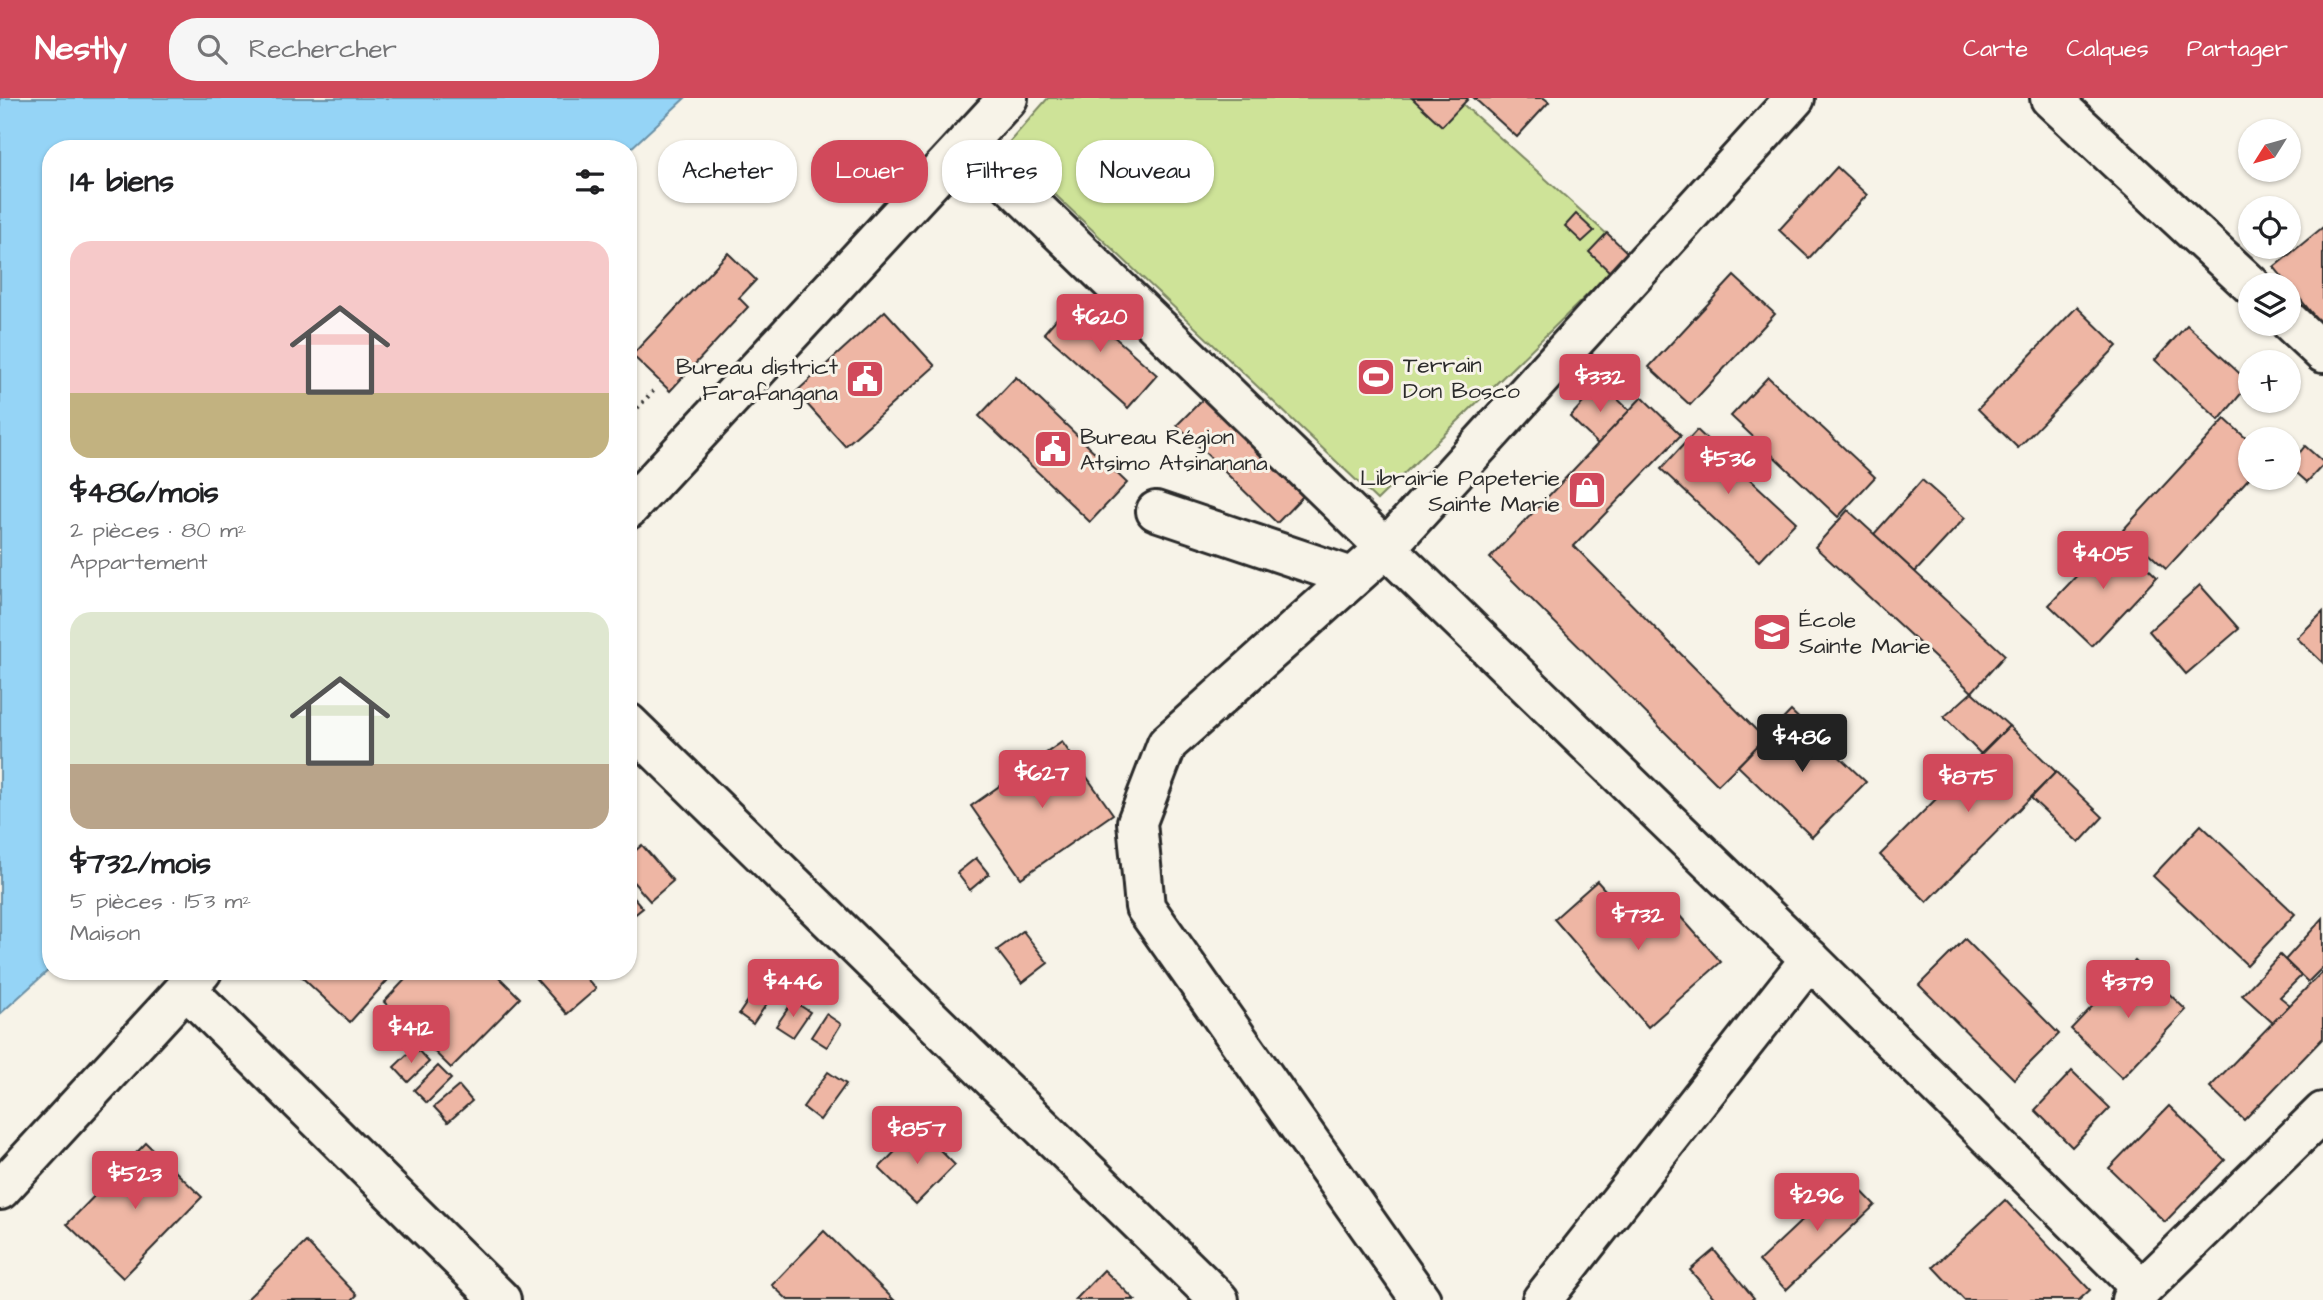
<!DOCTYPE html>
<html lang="fr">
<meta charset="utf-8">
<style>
:root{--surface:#fff;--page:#f6f6f6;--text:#202124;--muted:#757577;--accent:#d1495b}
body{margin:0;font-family:"Architects Daughter",sans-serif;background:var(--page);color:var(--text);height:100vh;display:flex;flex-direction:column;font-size:26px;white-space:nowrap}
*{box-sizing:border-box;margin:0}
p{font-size:23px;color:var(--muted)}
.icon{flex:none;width:38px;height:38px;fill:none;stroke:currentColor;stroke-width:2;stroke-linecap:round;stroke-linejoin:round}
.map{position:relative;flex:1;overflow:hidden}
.sheet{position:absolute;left:42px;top:42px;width:595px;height:840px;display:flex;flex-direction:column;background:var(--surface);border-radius:28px;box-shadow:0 2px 5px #0004}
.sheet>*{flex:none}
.top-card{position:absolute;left:658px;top:42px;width:665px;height:63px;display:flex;gap:14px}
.needle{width:46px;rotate:233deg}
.fabs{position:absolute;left:2238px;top:21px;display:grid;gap:14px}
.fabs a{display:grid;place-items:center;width:63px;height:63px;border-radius:50%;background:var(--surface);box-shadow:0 2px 5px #0004;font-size:35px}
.price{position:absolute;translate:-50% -60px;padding:0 16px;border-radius:7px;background:var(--accent);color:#fff;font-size:23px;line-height:46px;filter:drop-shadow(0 2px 4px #0008)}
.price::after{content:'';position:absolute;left:50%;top:42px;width:21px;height:16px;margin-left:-10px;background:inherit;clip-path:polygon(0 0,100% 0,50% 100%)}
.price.active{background:#222;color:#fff}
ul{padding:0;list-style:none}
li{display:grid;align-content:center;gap:14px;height:371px;padding:0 28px}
li span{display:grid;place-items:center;height:217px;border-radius:21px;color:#555}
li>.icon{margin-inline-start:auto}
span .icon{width:126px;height:126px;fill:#fffc;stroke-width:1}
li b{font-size:30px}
h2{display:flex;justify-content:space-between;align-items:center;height:84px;padding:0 28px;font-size:30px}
.chip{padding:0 24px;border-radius:28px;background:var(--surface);box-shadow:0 2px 5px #0004;font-size:24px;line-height:63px}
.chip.active{background:var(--accent);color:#fff}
header{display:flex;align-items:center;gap:42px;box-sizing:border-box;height:98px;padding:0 35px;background:var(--accent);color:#fff}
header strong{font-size:33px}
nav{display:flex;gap:38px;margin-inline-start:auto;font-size:24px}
.search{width:490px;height:63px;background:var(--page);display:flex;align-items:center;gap:18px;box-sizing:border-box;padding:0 24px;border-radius:28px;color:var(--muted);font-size:26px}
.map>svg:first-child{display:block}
</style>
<header>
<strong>Nestly</strong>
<div class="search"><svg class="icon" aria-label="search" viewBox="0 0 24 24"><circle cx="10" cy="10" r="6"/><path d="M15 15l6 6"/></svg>Rechercher</div>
<nav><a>Carte</a><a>Calques</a><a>Partager</a></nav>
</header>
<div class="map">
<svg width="2323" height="1202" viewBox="0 0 2323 1202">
<rect width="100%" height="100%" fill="#f7f3e8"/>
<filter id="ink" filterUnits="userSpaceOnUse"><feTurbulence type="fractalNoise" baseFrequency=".0143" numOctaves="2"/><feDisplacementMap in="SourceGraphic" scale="14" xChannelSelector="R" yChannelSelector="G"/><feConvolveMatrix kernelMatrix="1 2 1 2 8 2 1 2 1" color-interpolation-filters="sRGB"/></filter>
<g filter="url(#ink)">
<polygon fill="#cee398" stroke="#7c8762" stroke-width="2" points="1048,0 1456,0 1629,156 1377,402 1005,49"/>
<polygon fill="#95d4f6" stroke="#6b90a5" stroke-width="2" points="0,0 685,0 628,53 628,51 51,51 51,870 0,916"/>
<g fill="#eeb6a4" stroke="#2b2b2b" stroke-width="2">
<polygon points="1412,0 1467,0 1468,1 1442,28"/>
<polygon points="1474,0 1544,0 1549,4 1517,39"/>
<polygon points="1837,69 1867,97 1809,160 1779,132"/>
<polygon points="1576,116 1594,133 1582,144 1565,128"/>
<polygon points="2323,129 2323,229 2274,169"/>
<polygon points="1607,135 1629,156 1611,175 1589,154"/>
<polygon points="728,155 756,182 739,200 748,209 670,293 632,257"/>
<polygon points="1734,178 1775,216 1690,307 1649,269"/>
<polygon points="1073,202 1157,277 1128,310 1044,235"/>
<polygon points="2077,209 2117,248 2018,350 1978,311"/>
<polygon points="885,213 935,268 845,348 796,294"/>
<polygon points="2187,227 2250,285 2219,322 2155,262"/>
<polygon points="1016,279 1127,385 1090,424 979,318"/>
<polygon points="1768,279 1875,379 1838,419 1731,318"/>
<polygon points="1601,285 1630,313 1598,346 1570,319"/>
<polygon points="1205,299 1305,396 1277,425 1177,327"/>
<polygon points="1642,299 1681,337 1574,448 1765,641 1718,687 1490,460"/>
<polygon points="2225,321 2250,344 2250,379 2166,471 2123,432"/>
<polygon points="1697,332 1796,424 1759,463 1661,371"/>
<polygon points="2305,348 2323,364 2323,367 2307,384 2289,368"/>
<polygon points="1922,382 1965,420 1915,474 1874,436"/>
<polygon points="1848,412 2005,557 1972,594 1815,449"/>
<polygon points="2114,438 2157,479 2092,548 2049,507"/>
<polygon points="2200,487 2239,531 2186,576 2149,533"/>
<polygon points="2323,514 2323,565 2297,540"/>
<polygon points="1972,594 2009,628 1981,656 1944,619"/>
<polygon points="1791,613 1866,684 1812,739 1738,668"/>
<polygon points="2009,628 2056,674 1927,804 1880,757"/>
<polygon points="1062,644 1113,716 1021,780 971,708"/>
<polygon points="2056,674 2103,719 2079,745 2031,700"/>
<polygon points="2201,727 2295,816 2247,867 2153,778"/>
<polygon points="642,747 673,783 650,803 628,778 628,759"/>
<polygon points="976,760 989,776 970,792 957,775"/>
<polygon points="1597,783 1641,832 1670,807 1721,864 1648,929 1554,821"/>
<polygon points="628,793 643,810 628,822"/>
<polygon points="2323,820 2323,869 2308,884 2285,862"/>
<polygon points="1023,833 1048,865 1022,885 997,852"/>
<polygon points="1965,841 2059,936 2014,981 1919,887"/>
<polygon points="2280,857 2301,878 2280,899 2290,907 2273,925 2242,897"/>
<polygon points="2135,863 2186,912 2122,980 2071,931"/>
<polygon points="295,873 396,873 350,924"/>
<polygon points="413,873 493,873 520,900 451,970 384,904"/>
<polygon points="529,873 580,873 596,891 567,916"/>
<polygon points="2323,873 2323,940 2244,1022 2210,989"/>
<polygon points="756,891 770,901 753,926 739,916"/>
<polygon points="793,903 810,914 793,939 776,928"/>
<polygon points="826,916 841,926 827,949 811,939"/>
<polygon points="415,949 429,964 408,984 394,969"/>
<polygon points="438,968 451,981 427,1005 414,992"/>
<polygon points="2072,973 2110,1010 2072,1049 2035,1012"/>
<polygon points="828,974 846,986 820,1022 803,1009"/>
<polygon points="459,988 472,1003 448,1024 434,1009"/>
<polygon points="2169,1008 2225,1062 2165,1124 2109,1070"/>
<polygon points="918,1030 955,1067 916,1106 879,1070"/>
<polygon points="146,1045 202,1099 123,1180 67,1126"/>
<polygon points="1848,1079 1875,1107 1786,1192 1759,1163"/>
<polygon points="2005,1102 2090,1192 2079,1202 1964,1202 1933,1169"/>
<polygon points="824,1133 894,1202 788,1202 772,1187"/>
<polygon points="306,1144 357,1197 352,1202 246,1202"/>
<polygon points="1714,1152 1754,1200 1751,1202 1716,1202 1690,1172"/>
<polygon points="1104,1172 1135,1202 1075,1202"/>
</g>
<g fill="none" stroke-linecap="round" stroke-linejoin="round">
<g stroke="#2b2b2b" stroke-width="44">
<g id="minor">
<polyline points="2050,0 2251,187"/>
<polyline points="967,44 1810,861 2142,1191"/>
<polyline points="2289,223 2323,255"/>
<polyline points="628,411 1008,0"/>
<polyline points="1156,413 1352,479"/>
<polyline points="628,625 1219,1202"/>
<polyline points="186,891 501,1202"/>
<polyline points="0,1092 202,873"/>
<polyline points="1421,1202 1145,809 1137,724 1167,646 1386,450 1795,0"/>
<polyline points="1542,1202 1810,861"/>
<polyline points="2131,1202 2323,1014"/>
</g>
</g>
<polyline stroke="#2b2b2b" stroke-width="4.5" stroke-dasharray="2 5" stroke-linecap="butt" points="628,320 656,290"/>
<use href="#minor" stroke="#f7f3e8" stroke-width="38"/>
</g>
</g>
<defs>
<g id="stadium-square" transform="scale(2.0125)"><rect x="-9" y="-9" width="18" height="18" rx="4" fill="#d1495b" stroke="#f7f3e8"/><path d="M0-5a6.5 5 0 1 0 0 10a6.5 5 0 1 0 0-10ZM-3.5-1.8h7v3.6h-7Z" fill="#fff"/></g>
<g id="civic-square" transform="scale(2.0125)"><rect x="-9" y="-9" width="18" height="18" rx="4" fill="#d1495b" stroke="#f7f3e8"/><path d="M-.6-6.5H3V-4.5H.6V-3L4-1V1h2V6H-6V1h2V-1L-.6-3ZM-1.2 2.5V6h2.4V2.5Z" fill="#fff"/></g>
<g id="shop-square" transform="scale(2.0125)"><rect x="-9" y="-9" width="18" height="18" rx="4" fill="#d1495b" stroke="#f7f3e8"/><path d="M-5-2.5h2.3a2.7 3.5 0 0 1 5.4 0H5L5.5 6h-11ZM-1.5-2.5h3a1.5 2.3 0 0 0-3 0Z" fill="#fff"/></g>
<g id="school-square" transform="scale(2.0125)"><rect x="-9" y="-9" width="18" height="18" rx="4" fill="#d1495b" stroke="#f7f3e8"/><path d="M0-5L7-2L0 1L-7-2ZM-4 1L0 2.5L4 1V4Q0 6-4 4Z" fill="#fff"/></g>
</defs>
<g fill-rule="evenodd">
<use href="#stadium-square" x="1376" y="279"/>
<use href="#civic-square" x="865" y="281"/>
<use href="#civic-square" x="1053" y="351"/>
<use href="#shop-square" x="1587" y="392"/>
<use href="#school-square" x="1772" y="534"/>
</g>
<g text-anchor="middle" stroke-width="6" stroke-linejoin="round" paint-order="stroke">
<g font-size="23" fill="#2b2b2b" stroke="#f7f3e8" text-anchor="start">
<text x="1403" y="274">Terrain<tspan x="1403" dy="26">Don Bosco</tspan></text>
<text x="838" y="276" text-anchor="end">Bureau district<tspan x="838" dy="26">Farafangana</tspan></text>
<text x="1080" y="346">Bureau Région<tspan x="1080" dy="26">Atsimo Atsinanana</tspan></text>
<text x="1560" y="387" text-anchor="end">Librairie Papeterie<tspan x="1560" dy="26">Sainte Marie</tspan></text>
<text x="1799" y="529">École<tspan x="1799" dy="26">Sainte Marie</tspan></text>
</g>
</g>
</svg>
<div class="fabs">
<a><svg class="needle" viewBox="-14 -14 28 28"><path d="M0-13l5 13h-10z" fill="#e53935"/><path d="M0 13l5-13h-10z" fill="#757577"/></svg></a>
<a><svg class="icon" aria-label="locate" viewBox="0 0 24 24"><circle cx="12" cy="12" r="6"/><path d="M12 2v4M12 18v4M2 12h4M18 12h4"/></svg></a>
<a><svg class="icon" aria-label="layers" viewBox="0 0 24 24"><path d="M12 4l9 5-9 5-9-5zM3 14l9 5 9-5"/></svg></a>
<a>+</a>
<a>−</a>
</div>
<b class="price" style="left:1100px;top:256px">$620</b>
<b class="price" style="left:1600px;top:316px">$332</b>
<b class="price" style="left:1728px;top:398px">$536</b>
<b class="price" style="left:2103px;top:493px">$405</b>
<b class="price active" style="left:1802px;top:676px">$486</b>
<b class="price" style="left:1042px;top:712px">$627</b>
<b class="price" style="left:1968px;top:716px">$875</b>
<b class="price" style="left:1638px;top:854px">$732</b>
<b class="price" style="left:793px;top:921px">$446</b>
<b class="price" style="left:2128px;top:922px">$379</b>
<b class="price" style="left:411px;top:967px">$412</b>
<b class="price" style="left:917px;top:1068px">$857</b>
<b class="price" style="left:135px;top:1113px">$523</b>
<b class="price" style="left:1817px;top:1135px">$296</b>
<div class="top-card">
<a class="chip">Acheter</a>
<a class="chip active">Louer</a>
<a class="chip">Filtres</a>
<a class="chip">Nouveau</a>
</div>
<section class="sheet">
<h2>14 biens<svg class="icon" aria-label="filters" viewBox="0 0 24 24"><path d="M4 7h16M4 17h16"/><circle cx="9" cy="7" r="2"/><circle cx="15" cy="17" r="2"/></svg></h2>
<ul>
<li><span style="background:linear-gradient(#f6c9c9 70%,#c2b280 0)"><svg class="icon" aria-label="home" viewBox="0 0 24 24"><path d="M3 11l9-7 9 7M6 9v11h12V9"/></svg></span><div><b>$486/mois</b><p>2 pièces · 80 m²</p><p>Appartement</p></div></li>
<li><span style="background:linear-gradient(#dfe7d0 70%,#b9a48a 0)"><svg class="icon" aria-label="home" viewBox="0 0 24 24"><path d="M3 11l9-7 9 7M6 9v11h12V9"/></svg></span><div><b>$732/mois</b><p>5 pièces · 153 m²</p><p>Maison</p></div></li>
</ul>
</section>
</div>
